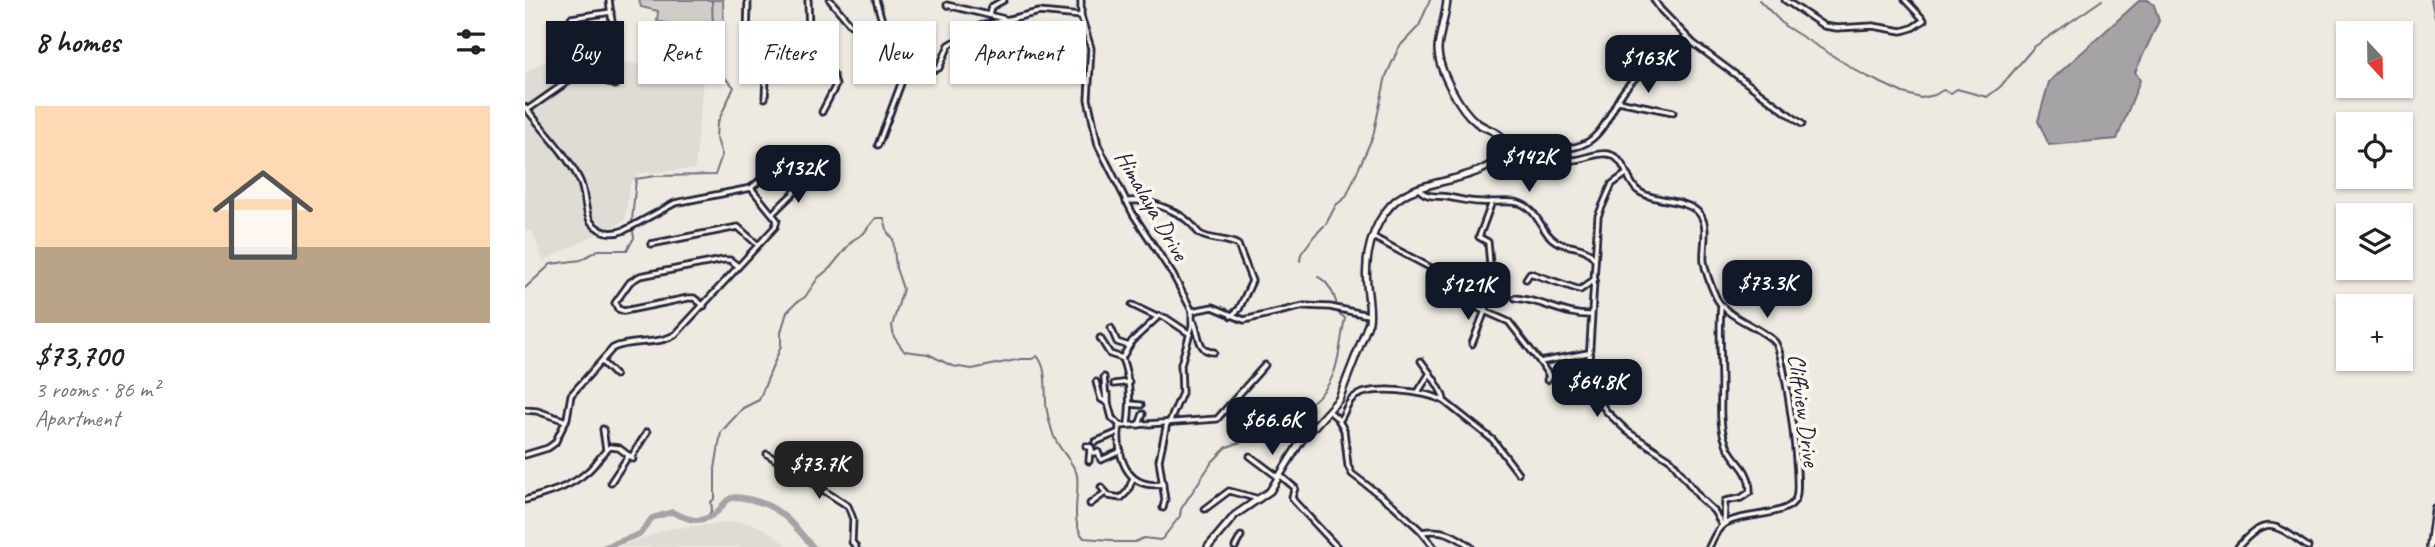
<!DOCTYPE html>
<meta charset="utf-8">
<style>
:root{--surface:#fff;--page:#f6f6f6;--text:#222;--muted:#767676;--line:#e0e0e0;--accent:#111827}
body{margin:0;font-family:Caveat,sans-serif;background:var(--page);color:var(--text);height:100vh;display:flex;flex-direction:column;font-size:26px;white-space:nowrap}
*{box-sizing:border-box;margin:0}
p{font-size:23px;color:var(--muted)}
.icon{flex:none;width:38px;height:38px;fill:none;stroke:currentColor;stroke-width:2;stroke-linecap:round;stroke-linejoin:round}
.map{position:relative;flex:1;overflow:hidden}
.drawer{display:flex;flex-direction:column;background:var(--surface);width:525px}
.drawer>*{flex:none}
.hud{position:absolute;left:21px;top:21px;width:665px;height:63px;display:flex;gap:14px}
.needle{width:46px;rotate:158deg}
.tools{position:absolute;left:1811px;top:21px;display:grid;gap:14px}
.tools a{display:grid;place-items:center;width:77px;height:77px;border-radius:0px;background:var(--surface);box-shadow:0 2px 5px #0004;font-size:35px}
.price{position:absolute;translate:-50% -60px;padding:0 16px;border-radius:14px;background:var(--accent);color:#fff;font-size:23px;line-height:46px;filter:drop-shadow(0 2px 4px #0008)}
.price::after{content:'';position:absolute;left:50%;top:42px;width:21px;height:16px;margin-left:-10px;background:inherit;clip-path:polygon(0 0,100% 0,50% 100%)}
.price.active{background:#222;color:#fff}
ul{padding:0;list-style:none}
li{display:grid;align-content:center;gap:14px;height:371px;padding:0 35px}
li+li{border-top:2px solid var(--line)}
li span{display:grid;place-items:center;height:217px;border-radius:0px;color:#555}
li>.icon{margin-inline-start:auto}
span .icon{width:126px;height:126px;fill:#fffc;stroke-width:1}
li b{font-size:30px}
h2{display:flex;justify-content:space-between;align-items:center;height:84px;padding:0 35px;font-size:30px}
.pill{padding:0 24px;border-radius:0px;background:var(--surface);box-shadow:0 2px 5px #0004;font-size:24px;line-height:63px}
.pill.active{background:var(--accent);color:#fff}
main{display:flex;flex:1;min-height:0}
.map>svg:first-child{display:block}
</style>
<main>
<section class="drawer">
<h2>8 homes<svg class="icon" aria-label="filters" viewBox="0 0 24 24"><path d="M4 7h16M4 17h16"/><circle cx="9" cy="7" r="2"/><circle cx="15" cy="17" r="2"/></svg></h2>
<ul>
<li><span style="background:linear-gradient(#ffd9b3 65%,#b9a48a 0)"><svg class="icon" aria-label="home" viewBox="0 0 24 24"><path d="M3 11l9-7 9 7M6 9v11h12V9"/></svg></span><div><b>$73,700</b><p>3 rooms · 86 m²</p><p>Apartment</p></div></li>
</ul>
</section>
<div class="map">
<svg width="1910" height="547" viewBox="0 0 1910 547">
<rect width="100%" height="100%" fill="#eeeae2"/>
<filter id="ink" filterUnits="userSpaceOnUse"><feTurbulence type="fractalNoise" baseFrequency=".0143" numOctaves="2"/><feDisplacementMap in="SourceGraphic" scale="14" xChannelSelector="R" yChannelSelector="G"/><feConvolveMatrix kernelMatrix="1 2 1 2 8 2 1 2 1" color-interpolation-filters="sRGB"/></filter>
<g filter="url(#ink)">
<g fill="#dfdbd5">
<polygon points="32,54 98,83 97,61 178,80 170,169 115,173 105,183 100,220 18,261 7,230 0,231 0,73"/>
<polygon points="212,522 227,523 243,531 264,547 93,547 147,528"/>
</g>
<polygon fill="#d0cdc9" stroke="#797882" stroke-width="2" points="114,0 198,0 199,26 133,53 126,34 148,36 149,25 132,21 133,11 116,7"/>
<polygon fill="#a6a3a7" stroke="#716f7c" stroke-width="2" points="1615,0 1623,0 1629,5 1634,21 1610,72 1615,80 1592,139 1524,145 1513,121 1524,82"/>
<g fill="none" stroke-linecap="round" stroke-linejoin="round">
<g stroke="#716f7c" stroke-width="2">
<polyline points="1234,0 1260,26 1337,74 1378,93 1396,98 1410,95 1418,90 1426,93 1432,89 1462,97 1475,87 1509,47 1577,0"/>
<polyline points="1906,0 1910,18"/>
<polyline points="107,220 111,179 130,176 190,175 197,155 191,136 192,124 209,87 192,70 189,57 187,0"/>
<polyline points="775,261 776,254 789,236 801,224 811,205 821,197 848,136 861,76 874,47 894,26 905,0"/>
<polyline points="0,288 26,264 56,260 73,250 102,250 109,238 108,231"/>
<path d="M182,519l5,-10 -1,-7 4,-4v-29l6,-37 22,-24 16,-8 22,-54v-14l6,-20 10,-10 8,-5 13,-19 12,-10 23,-28 10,-6 13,-16h8l4,15 5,6 3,29 7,21 -11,37 2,11 10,14 24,3 24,12 20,3 49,-10h11l5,-3c10,10 8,32 9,46 0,10 4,22 7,32 4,14 21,28 24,41 3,21 -8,46 7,63l27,2 3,2h21l9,-4 16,2 3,-2 17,-22 1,-7 31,-47 15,-15 20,-7 64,-37c30,-22 27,-53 34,-85l-7,-5c-1,-13 -8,-31 -20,-36"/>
</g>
<path stroke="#a6a3a7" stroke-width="6" d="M80,547l35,-13 12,-16 20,-6c17,8 29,13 45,0 4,-3 6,-9 11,-12 4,-4 10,-3 15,-2 36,6 47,23 70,49"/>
<g stroke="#22223b" stroke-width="9">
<g id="street">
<polyline points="223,0 222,41 241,78 240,98"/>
<polyline points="283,0 284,31 308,74 311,85 297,112"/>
<polyline points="305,0 326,25 359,42 383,65 402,72 414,68 424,45 455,26 514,12 556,16"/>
<polyline points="351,0 364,45"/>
<polyline points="556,0 556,16 566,48 563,99 573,145 608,214 648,275 667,311 667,326 656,364 657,393 644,423"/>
<polyline points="1129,0 1136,10 1168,43 1277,124"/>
<polyline points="1260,0 1299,26 1312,28 1348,26 1377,31 1387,28 1399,20 1380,0"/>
<polyline points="422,5 480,19"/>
<polyline points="464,15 466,7 479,0"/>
<polyline points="46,18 86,12"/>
<polyline points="1093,101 1148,112"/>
<path d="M0,107c18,23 42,47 55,74 6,13 4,31 11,41 9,11 21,13 34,8l50,-27 76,-15 26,32 -2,7 -99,107c-18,12 -44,5 -63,14l-42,47 -4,23 -12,25 -7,5 -23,7"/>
<polyline points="2,110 52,75 65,74 90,85 94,72 84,0"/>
<path d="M980,140c20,2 51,11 70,7 26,-5 34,-33 46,-52 15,-23 44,-40 65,-58"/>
<polyline points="353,145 383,65"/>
<path d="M1037,148l2,6 8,6c12,0 24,-8 36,-6 17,3 18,26 29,36 15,12 44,8 60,21 14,13 5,35 7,51 2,12 7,24 12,35 11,22 42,28 59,45 10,12 27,139 21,156 -7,20 -57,14 -73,27 -7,5 -10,15 -14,22"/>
<polyline points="1101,174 1087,184 1073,216 1063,378 1068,393 1082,412 1103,432 1146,460 1175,498 1189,511 1197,525"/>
<polyline points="226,188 254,164"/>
<path d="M893,188c9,11 18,7 30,9 11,2 21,5 33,5 12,1 26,-2 38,1 20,6 21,30 38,39 14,7 29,2 38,18"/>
<path d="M601,202c17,-5 50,8 63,20 4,3 7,9 11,12 11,7 27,4 38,11l14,36 -13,28 -8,7"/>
<polyline points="248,213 282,180"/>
<polyline points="848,237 908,269 914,275 915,287 928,297 984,322 1015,362 1063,353"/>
<polyline points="126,244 213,227 233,245"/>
<polyline points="1001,279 1005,273 1055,290 1070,279"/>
<path d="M990,298c27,2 50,18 76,17"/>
<polyline points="607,305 632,317"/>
<path d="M1196,305c-2,27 0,54 0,81 0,17 -2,38 4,54 7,24 25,24 25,52l-9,6 -16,3 -1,23"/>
<polyline points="179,306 169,298 163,298 99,311 93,309 90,303 105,282 115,276 198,260 205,260 213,266"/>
<polyline points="667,311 688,307 719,320 779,306 805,307 843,315"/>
<path d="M669,322c5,11 4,31 20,30"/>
<polyline points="586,328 592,342 604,346"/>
<polyline points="575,338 585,354 597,358"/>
<polyline points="947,344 963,303 966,276 963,242 954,237 967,202"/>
<path d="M896,361c7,9 22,30 23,39"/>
<polyline points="77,362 90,375"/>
<polyline points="1015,362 1024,376 1022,380"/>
<polyline points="579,377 581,400"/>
<polyline points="571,382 576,399 583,403 587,418 595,425"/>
<polyline points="589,384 604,382"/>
<polyline points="1045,386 1063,378"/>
<polyline points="893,392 905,373"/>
<polyline points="583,395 583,403"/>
<polyline points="605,404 616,405"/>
<polyline points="0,410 12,411 41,421"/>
<polyline points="804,411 813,419 819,430 823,466 827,474 868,505 895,530 909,547"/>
<path d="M814,421c6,-7 7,-17 14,-23 18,-14 73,-7 91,3l49,39 25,33"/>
<path d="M603,424c3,-24 2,-43 -6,-66l10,-17 27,-25 7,2 24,16"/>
<polyline points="614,425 618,414"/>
<polyline points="78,429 81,450"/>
<polyline points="570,442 594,432"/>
<polyline points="561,446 566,447 568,453 573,452 576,460 596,451"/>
<polyline points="242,454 323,506 328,519 327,542 331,547"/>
<polyline points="107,456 122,432"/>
<polyline points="725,456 753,477"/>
<polyline points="564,461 565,449"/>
<polyline points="756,476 770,488 767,497 769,501 812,547"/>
<polyline points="86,482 104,455"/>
<path d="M638,484c-37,6 -46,-27 -44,-58l98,-7 48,-54"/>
<polyline points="576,487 584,496 596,498 603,491 608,478"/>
<path d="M0,500c22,-7 44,-12 62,-28 9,-7 14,-18 23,-25l9,1 14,11"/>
<polyline points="565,504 580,493"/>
<polyline points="638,508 640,500 634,460 642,423"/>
<polyline points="680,509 704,491 734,499"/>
<path d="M897,532c20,-4 33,3 49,15"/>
<polyline points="710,547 716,536"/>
<path d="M1713,547c29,-33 38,-22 70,0"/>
</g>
</g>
<g stroke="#22223b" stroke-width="10">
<g id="secondary">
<path d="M683,547l27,-32 35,-24 31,-50 38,-42 30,-77c2,-13 -1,-24 -2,-37 -2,-21 2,-44 12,-63 6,-11 14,-21 25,-27 25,-17 95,-15 102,-51 -5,-13 -20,-14 -30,-22 -16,-12 -38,-53 -38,-73 1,-17 8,-32 9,-49"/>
<polyline points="1905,547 1910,508"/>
</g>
</g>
<use href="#street" stroke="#fbf7ec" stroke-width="3.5"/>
<use href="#secondary" stroke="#fbf7ec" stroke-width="5"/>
</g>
</g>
<g text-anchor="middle" stroke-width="7" stroke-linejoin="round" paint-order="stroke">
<g font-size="24" fill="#22223b" stroke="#fbf7ec">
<text transform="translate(627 205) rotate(60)" y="8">Himalaya Drive</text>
<text transform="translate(1279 410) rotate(82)" y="8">Cliffview Drive</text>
</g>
</g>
</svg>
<div class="tools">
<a><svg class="needle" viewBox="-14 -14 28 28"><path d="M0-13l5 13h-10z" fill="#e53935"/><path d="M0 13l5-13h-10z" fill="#767676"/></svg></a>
<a><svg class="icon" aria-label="locate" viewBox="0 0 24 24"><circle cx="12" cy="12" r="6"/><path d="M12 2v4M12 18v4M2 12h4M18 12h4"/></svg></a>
<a><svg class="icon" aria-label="layers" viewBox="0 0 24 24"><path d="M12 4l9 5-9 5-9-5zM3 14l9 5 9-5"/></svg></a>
<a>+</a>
</div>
<b class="price" style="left:1123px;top:95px">$163K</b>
<b class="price" style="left:1004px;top:194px">$142K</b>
<b class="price" style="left:273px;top:205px">$132K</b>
<b class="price" style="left:1242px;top:320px">$73.3K</b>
<b class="price" style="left:943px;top:322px">$121K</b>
<b class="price" style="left:1072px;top:419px">$64.8K</b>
<b class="price" style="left:747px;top:457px">$66.6K</b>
<b class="price active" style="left:294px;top:501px">$73.7K</b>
<div class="hud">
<a class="pill active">Buy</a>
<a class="pill">Rent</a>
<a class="pill">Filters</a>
<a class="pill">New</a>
<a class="pill">Apartment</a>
</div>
</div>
</main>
